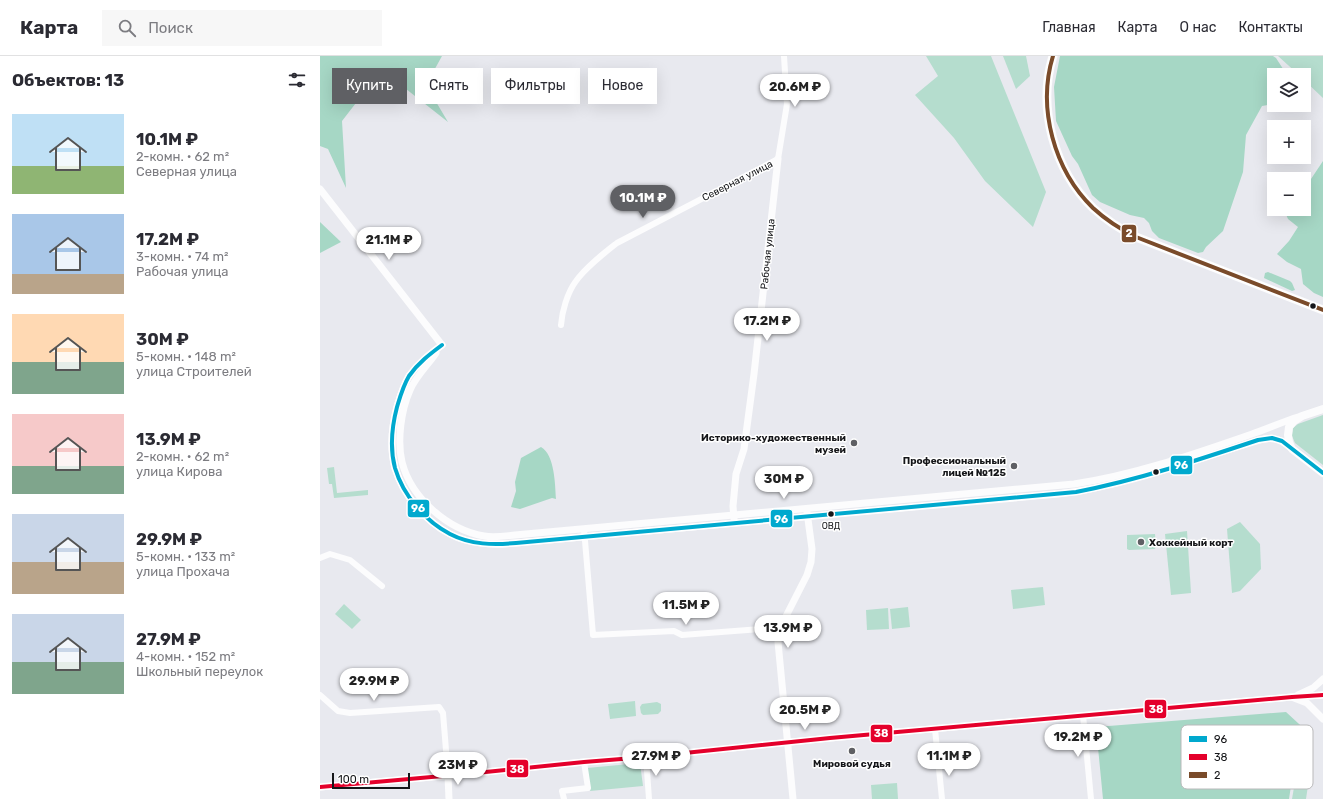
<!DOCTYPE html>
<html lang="ru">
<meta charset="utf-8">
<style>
:root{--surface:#fff;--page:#f7f7f7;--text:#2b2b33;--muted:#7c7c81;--line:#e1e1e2;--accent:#5f6064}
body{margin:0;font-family:Rubik,sans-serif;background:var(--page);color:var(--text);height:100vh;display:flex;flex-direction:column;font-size:15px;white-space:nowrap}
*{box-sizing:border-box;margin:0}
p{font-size:13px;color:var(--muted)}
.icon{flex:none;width:22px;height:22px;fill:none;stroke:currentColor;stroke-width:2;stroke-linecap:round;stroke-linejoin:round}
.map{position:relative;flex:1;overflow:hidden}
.side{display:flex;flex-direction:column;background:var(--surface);width:320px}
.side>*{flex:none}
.guide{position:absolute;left:12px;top:12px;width:380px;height:36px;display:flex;gap:8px}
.buttons{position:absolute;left:947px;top:12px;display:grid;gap:8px}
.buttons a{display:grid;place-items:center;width:44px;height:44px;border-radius:0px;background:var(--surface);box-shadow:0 4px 16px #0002;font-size:20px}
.scale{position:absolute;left:12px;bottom:10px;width:78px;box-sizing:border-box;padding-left:4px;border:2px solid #151619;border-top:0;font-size:11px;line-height:14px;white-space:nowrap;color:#151619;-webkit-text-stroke:3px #fff;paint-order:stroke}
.price{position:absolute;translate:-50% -34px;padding:0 9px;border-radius:14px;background:#fff;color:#222;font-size:13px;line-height:26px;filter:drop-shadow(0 1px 2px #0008)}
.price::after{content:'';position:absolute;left:50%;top:24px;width:12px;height:9px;margin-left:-6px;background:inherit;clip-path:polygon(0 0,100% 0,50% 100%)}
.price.selected{background:var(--accent);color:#fff}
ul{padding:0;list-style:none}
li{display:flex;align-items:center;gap:12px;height:100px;padding:0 12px}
li span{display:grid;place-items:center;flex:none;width:112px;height:80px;border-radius:0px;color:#555}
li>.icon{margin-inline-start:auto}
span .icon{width:48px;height:48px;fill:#fffc;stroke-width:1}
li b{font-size:17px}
h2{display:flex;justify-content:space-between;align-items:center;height:48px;padding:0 12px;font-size:17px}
.chip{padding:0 14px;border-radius:0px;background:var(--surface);box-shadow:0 4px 16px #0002;font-size:14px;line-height:36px}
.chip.selected{background:var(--accent);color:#fff}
header{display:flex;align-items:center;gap:24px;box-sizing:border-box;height:56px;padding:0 20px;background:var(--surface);border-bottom:1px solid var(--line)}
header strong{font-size:19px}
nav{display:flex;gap:22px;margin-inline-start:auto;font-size:14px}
.search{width:280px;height:36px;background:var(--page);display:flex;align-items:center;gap:10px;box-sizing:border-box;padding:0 14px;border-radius:0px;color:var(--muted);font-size:15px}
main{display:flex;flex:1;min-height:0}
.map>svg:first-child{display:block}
</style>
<header>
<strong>Карта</strong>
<div class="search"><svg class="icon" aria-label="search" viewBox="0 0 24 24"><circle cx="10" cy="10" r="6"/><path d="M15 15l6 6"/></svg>Поиск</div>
<nav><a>Главная</a><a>Карта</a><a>О нас</a><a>Контакты</a></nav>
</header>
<main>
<section class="side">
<h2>Объектов: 13<svg class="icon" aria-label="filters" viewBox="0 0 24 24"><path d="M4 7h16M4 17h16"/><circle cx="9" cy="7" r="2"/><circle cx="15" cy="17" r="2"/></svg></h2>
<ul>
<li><span style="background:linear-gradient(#bfe0f5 65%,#8fb573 0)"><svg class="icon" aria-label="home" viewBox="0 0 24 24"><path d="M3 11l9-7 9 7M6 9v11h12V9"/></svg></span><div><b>10.1M ₽</b><p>2-комн. · 62 m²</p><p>Северная улица</p></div></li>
<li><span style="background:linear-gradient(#a9c7e8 75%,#b9a48a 0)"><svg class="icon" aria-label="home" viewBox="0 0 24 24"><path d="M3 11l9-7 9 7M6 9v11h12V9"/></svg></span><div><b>17.2M ₽</b><p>3-комн. · 74 m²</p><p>Рабочая улица</p></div></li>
<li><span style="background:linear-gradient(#ffd9b3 60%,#7fa58c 0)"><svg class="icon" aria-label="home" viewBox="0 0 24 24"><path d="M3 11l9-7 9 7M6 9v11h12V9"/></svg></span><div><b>30M ₽</b><p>5-комн. · 148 m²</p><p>улица Строителей</p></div></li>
<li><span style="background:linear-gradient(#f6c9c9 65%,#7fa58c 0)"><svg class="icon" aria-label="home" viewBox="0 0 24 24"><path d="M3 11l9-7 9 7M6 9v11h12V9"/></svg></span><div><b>13.9M ₽</b><p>2-комн. · 62 m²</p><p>улица Кирова</p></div></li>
<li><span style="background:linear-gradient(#c9d6e8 60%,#b9a48a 0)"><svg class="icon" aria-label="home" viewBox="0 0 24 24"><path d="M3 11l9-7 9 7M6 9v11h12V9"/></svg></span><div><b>29.9M ₽</b><p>5-комн. · 133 m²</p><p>улица Прохача</p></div></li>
<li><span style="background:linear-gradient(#c9d6e8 60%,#7fa58c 0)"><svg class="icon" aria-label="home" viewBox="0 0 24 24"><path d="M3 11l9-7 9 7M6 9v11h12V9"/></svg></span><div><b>27.9M ₽</b><p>4-комн. · 152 m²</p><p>Школьный переулок</p></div></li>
</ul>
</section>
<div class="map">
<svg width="1003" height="743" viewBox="0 0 1003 743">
<rect width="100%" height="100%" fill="#e8e9ef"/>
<g fill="#b5ddce">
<polygon points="606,0 671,0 726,136 713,171 665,125 634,82 595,39 618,20"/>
<polygon points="683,0 706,0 710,20 696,33"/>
<polygon points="958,0 1003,0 1003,42 984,24 984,19 979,19"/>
<polygon points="1003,359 1003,409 975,387 972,380 973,372 978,368"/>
<polygon points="14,411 17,437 48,434 48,439 14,442 12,428 9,428 7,412"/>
<polygon points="920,466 940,488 941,513 920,535 912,537 907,473"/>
<polygon points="867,475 871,537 851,539 845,478"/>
<polygon points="835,478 836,490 835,493 809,494 807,493 807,479"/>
<polygon points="723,531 725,549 693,553 691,534"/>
<polygon points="24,548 41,564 32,573 15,558"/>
<polygon points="588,551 590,571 572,573 570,553"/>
<polygon points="568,552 569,573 547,574 546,554"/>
<polygon points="315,645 316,660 290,663 288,648"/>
<polygon points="337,646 341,648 341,655 338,658 323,659 321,657 320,651 322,648"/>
<polygon points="320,707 323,730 270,735 267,712"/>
<polygon points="977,714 990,716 986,743 972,743"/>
<polygon points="577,727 578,743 552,743 551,729"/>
</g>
<g fill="#a6d7c5">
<polygon points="0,0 122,0 106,29 128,66 81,29 46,34 22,65 26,132 8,93 0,90"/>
<polygon points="740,0 953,0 956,2 967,19 954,19 954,48 942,50 926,79 923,116 903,175 886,191 883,196 878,197 839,182 832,175 829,167 824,162 810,159 780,146 772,139 758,108 752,100 736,65 734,31"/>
<polygon points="1003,105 1003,241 994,237 983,228 981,213 967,206 957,198 969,185 978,171 968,163 964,154 984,153 984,129 991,123"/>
<polygon points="0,166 21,186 0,197"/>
<polygon points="948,216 970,225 972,227 975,234 972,235 944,222 945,217"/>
<path d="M221,391c14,8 14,38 15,52l-4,-1 -32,11 -9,-2 5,-16 -1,-9 6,-24z"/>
<polygon points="966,656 991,679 989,708 974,710 969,743 783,743 776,671"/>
</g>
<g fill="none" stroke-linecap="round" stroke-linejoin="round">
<g stroke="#fcfcfd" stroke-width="6">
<path d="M241,269c1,-13 6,-32 15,-44 10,-14 27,-27 41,-38l161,-84 9,-55 -3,-48"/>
<polyline points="264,473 273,579 354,575 362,579 453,572 460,572"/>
<polyline points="0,502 10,498 30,504 62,530"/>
<polyline points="0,639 18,655 30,657 119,651 123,657 128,719"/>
<polyline points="763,659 771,743"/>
<polyline points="615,673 622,743"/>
<polyline points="326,701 329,743"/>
<polyline points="244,743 242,735 268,732 264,706"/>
</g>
<g stroke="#fcfcfd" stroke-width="7">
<polyline points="0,133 122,289"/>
<path d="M122,289c-12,9 -24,18 -33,31 -6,10 -9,21 -12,31 -5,19 -7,42 -2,61 8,27 30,53 55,66 21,11 44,11 66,9l542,-49c73,-9 136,-35 206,-55 12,-2 19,2 28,10"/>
<path d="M116,297c-8,12 -20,23 -26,37 -9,20 -13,51 -8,72 9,36 46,68 82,74 10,2 21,0 31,-1l559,-51c61,-9 120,-30 178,-50 15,-5 30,-12 46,-17"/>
<polyline points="414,463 413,450 416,418 424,393 434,318 458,103"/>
<polyline points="978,639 993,632 1003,623"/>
<polyline points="974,642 987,647 1003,663"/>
<polyline points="128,719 129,743"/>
<polyline points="0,731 156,717 264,706 326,701 510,682 972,641 1003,639"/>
<polyline points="473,743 458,586 460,572 487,519 491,506 492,493 487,456"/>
</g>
<polyline stroke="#fcfcfd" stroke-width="8" points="1003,353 982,360 974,365 969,371 968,379 969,386 972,393 1003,417"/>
<path stroke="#fcfcfd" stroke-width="9" d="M733,0c-16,52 1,114 40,152 13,12 27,21 43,29l187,73"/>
<g stroke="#fff" stroke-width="7">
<path id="bus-1" d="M122,289c-12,9 -24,18 -33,31 -6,10 -9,21 -12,31 -5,19 -7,42 -2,61 8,27 30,53 55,66 21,11 44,11 66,9l560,-51c62,-12 122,-32 182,-52l14,-2 10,3 41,32"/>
</g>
<g stroke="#fff" stroke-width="7">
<polyline id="bus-2" points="0,731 156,717 264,706 326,701 510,682 972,641 1003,639"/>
</g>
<g stroke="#fff" stroke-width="7">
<path id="bus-3" d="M733,0c-16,52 1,114 40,152 13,12 27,21 43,29l187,73"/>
</g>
<use href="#bus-1" stroke="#00a9ce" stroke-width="4"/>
<use href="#bus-2" stroke="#e4002b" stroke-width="4"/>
<use href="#bus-3" stroke="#7a4b2a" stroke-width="4"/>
</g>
<g fill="#151619" stroke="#fff" stroke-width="1.5">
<circle cx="993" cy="250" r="3.5"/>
<circle cx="836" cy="416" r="3.5"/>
<circle cx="511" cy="458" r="3.5"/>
</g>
<g fill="#5f6064" stroke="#fff" stroke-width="1.5">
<circle cx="534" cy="387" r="4"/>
<circle cx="694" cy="410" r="4"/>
<circle cx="821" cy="486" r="4"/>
<circle cx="532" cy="695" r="4"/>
</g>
<g text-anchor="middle" stroke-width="3" stroke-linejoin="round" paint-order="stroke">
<g font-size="9" fill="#151619" stroke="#fff">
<text x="511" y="473">ОВД</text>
</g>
<g font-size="10" fill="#151619" stroke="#fff">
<text transform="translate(417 124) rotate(-27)" y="4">Северная улица</text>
<text transform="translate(447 198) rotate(-84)" y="4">Рабочая улица</text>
</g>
<g font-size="10" font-weight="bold" fill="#151619" stroke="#fff" text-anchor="end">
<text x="526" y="385">Историко-художественный<tspan x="526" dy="12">музей</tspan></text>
<text x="686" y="408">Профессиональный<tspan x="686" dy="12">лицей №125</tspan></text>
<text x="829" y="490" text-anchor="start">Хоккейный корт</text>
<text x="532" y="711" text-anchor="middle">Мировой судья</text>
</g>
</g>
<rect x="861" y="669" width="132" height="64" rx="6" fill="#fff" stroke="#b9b9ba" stroke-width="1"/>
<rect x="869" y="680" width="18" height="6" fill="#00a9ce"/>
<rect x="869" y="698" width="18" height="6" fill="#e4002b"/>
<rect x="869" y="716" width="18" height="6" fill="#7a4b2a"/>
<g font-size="11" fill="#151619">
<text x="894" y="687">96</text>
<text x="894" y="705">38</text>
<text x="894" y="723">2</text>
</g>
<g stroke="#fff" stroke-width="1.5">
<rect x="801" y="168" width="16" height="19" rx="4" fill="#7a4b2a"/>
<rect x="850" y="399" width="23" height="20" rx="4" fill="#00a9ce"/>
<rect x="87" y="443" width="23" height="19" rx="4" fill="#00a9ce"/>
<rect x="450" y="453" width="23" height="19" rx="4" fill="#00a9ce"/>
<rect x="824" y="643" width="23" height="20" rx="4" fill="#e4002b"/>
<rect x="550" y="668" width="23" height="19" rx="4" fill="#e4002b"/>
<rect x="186" y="703" width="23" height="19" rx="4" fill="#e4002b"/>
</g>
<g font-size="11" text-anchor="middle" font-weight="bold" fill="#fff">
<text x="809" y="181">2</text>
<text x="861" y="413">96</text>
<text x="98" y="456">96</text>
<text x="461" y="467">96</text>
<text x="836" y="657">38</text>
<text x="561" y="681">38</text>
<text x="197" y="717">38</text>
</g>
</svg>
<div class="buttons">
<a><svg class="icon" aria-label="layers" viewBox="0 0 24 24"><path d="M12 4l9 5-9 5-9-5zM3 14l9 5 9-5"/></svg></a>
<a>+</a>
<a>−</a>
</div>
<div class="scale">100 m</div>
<b class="price" style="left:475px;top:52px">20.6M ₽</b>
<b class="price selected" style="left:323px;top:163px">10.1M ₽</b>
<b class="price" style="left:69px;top:205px">21.1M ₽</b>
<b class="price" style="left:447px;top:286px">17.2M ₽</b>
<b class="price" style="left:464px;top:444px">30M ₽</b>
<b class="price" style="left:366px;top:570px">11.5M ₽</b>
<b class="price" style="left:468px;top:593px">13.9M ₽</b>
<b class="price" style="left:54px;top:646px">29.9M ₽</b>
<b class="price" style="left:485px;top:675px">20.5M ₽</b>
<b class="price" style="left:758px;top:702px">19.2M ₽</b>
<b class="price" style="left:336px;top:721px">27.9M ₽</b>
<b class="price" style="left:629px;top:721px">11.1M ₽</b>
<b class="price" style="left:138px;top:730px">23M ₽</b>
<div class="guide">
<a class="chip selected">Купить</a>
<a class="chip">Снять</a>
<a class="chip">Фильтры</a>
<a class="chip">Новое</a>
</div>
</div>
</main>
